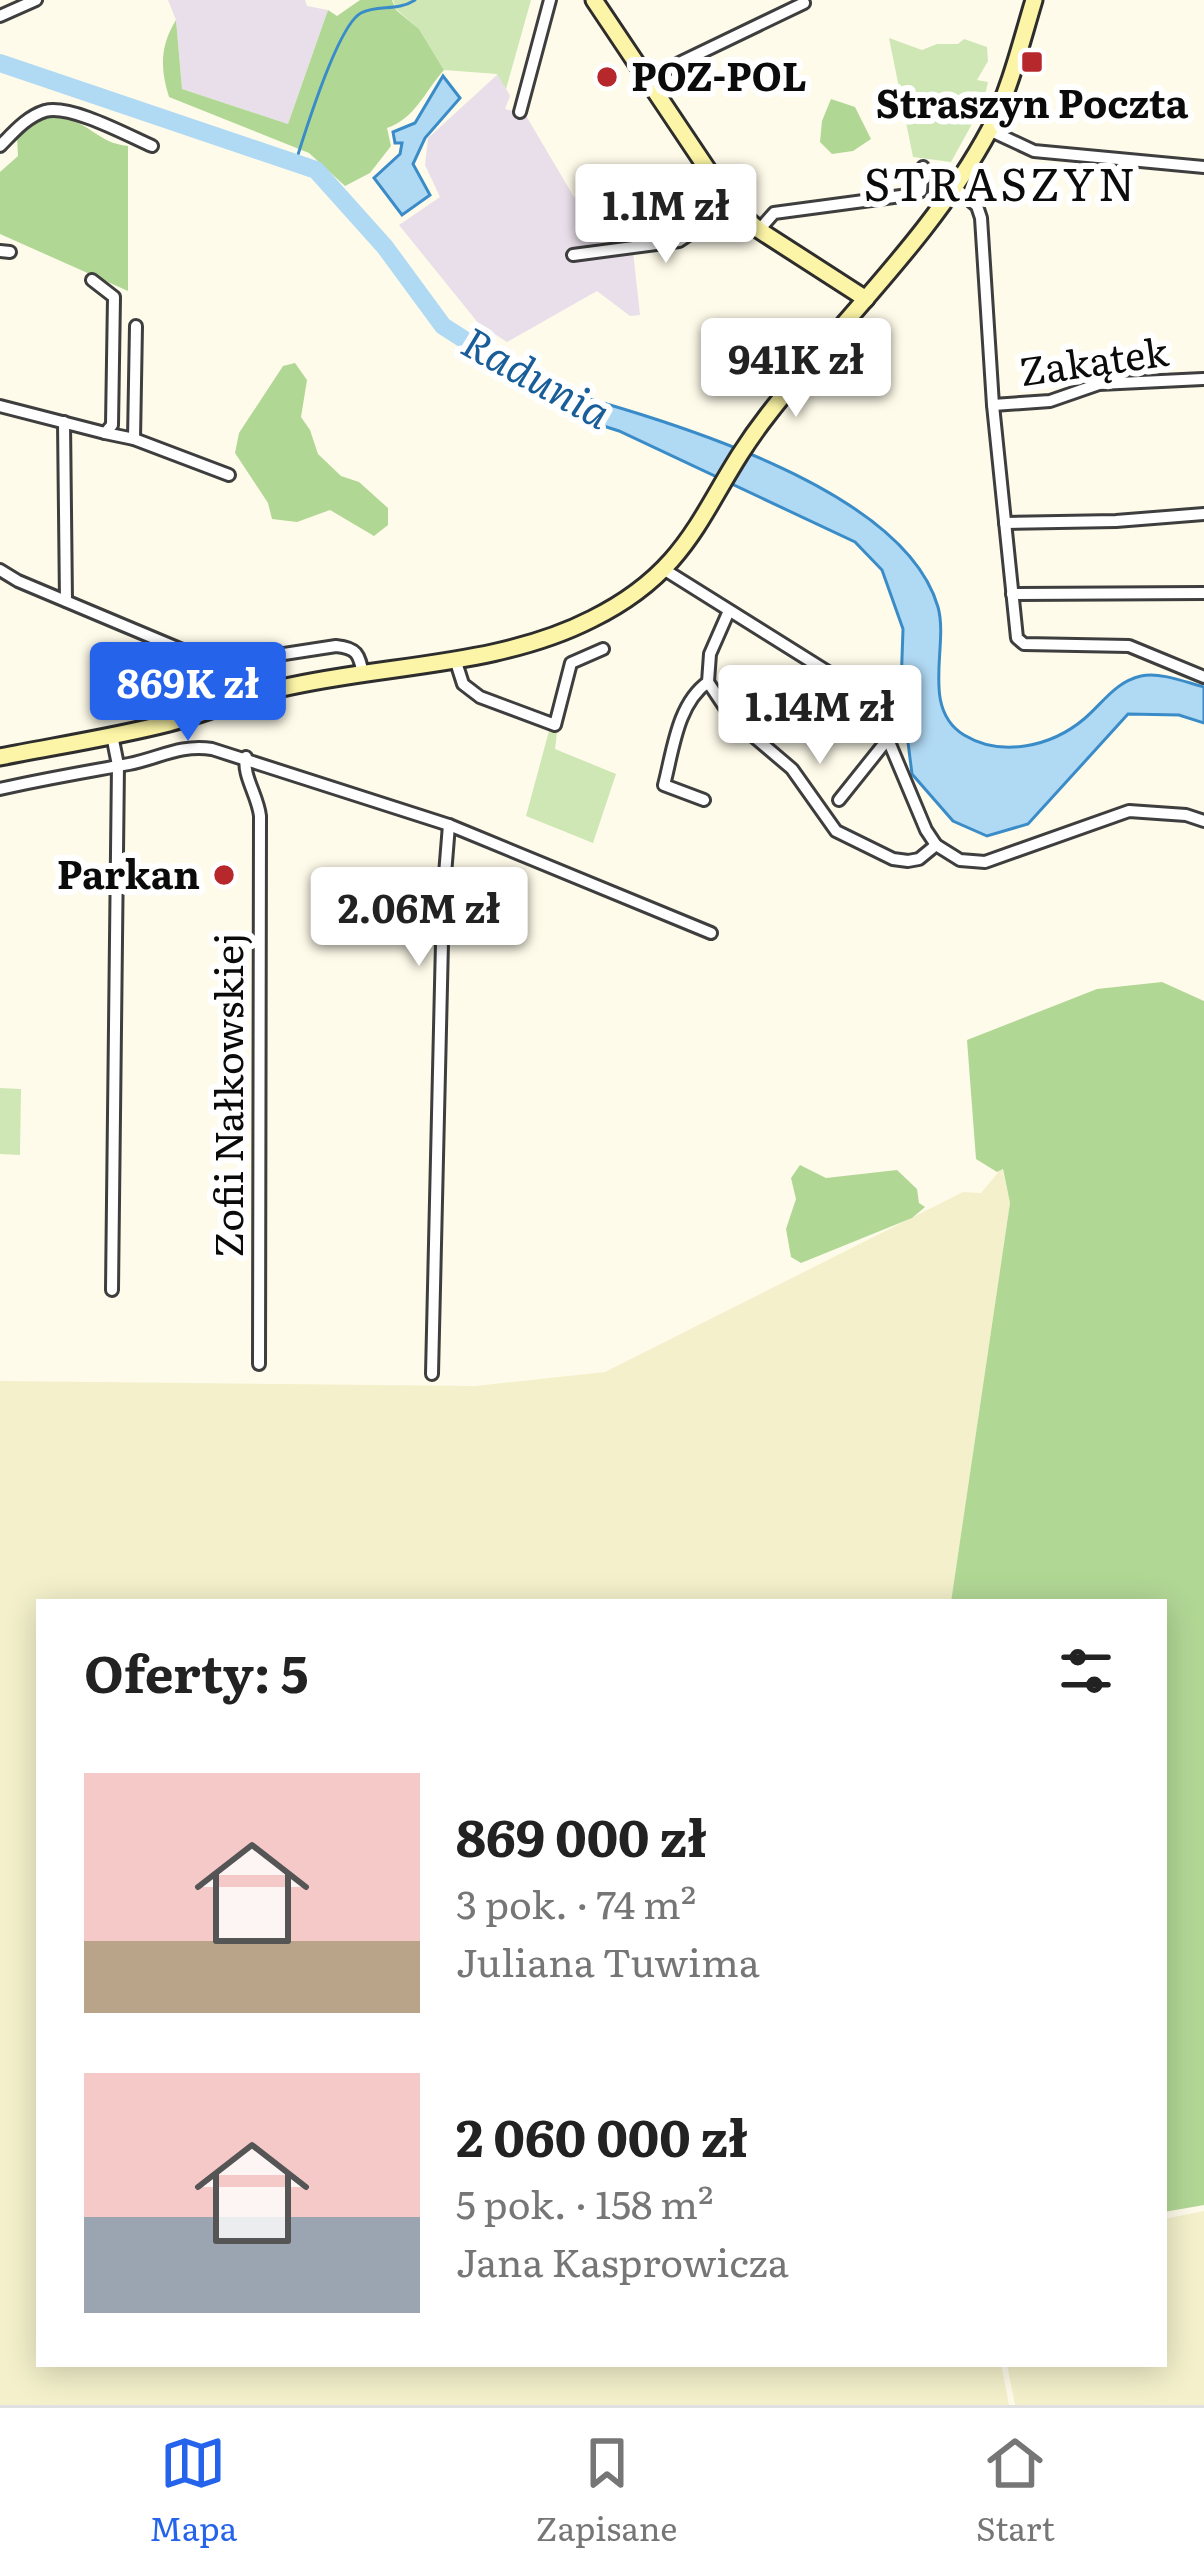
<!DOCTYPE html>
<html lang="pl">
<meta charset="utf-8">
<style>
:root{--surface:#fff;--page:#f6f6f6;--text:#222;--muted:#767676;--line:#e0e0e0;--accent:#2563eb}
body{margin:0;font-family:Literata,serif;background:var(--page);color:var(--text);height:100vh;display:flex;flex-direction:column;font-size:45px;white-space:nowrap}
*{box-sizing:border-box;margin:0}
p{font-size:39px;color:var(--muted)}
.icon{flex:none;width:66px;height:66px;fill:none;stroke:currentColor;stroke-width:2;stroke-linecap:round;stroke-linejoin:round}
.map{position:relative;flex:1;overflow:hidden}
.sheet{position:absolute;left:36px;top:1599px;width:1131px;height:768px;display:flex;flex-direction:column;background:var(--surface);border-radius:0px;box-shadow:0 6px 30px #0003}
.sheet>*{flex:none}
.price{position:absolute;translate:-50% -102px;padding:0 27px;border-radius:12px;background:#fff;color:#222;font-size:39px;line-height:78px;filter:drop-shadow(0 3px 6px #0008)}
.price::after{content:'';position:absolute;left:50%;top:72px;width:36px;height:27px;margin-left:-18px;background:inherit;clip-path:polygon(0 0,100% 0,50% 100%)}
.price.selected{background:var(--accent);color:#fff}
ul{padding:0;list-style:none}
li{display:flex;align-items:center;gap:36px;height:300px;padding:0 48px}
li span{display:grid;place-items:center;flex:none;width:336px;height:240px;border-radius:0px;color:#555}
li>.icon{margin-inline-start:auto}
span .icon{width:144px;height:144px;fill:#fffc;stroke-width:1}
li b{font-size:51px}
h2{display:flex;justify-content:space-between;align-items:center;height:144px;padding:0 48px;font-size:51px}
.dock{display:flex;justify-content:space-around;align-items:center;height:168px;border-top:3px solid var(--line);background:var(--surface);font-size:33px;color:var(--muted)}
.dock a{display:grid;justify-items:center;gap:6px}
.dock .selected{color:var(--accent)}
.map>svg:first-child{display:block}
</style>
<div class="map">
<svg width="1204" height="2405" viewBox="0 0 1204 2405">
<rect width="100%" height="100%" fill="#fefbea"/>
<g fill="#e9dfea">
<polygon points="168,0 305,0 307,6 328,10 288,124 182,89 176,20"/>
<polygon points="498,74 510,96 505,109 525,114 574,197 577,196 599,242 599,248 633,251 640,315 630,316 597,291 507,342 479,324 399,225 440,197 425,165 428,138"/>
</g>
<g fill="#f3f0cb">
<polygon points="1002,1168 1010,1203 951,1602 39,1602 39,2364 1001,2364 1009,2405 0,2405 0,1381 475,1386 605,1372 963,1192 981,1193"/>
<polygon points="1204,2211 1204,2405 1015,2405 1007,2364 1164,2364 1164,2219"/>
</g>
<g fill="#cee7b5">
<polygon points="393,0 531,0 506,89 497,74 444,70 419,29 396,9"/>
<polygon points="889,38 922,50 937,44 958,44 964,39 987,47 988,61 977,80 988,82 983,104 951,162 913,157"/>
<polygon points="549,731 557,733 555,749 616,774 593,843 526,816"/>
<polygon points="0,1088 21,1089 20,1155 0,1154"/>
</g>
<g fill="#b1d795">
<path d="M360,0h32l4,10 23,19 25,41c-20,22 -28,48 -57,58l4,18 -21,27 -25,13 -36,-33 -140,-56c-9,-29 -9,-51 7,-77l6,69 106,35 40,-114 9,6z"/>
<polygon points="831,99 855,107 871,139 853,151 832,154 820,142 822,121"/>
<path d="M55,116c37,6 42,27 73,30v145l-128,-57v-62l18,-16 -1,-19 18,-15z"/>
<polygon points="295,363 307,380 301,417 310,430 318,454 341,476 359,482 388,508 388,525 374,536 330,510 297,522 272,519 268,503 235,453 239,433 283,366"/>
<polygon points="1162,982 1204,1001 1204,2205 1164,2212 1164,1602 951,1602 1010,1203 1003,1169 997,1172 976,1159 967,1040 1097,989"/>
<polygon points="800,1165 826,1178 897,1170 917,1189 919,1203 925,1207 912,1218 801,1263 791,1257 786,1229 796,1199 791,1178"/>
</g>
<g fill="#b0d9f4" stroke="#3a8cc8" stroke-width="3">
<polygon points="443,76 460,98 425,138 413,164 430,195 402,215 374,178 400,154 402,143 395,143 393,132 415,123"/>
<path d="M518,379c115,32 383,100 420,228 11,39 -18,101 26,128 38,23 88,11 120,-16 19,-16 31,-37 57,-43 20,-4 44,6 63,11v36l-25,-8 -51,-1 -100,110 -41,12 -34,-15 -41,-47 -11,-87 2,-58 -21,-59 -27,-28 -236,-111 -50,-16z"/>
</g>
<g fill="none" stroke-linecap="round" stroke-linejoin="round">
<path stroke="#3a8cc8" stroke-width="3" d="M296,161c9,-29 42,-136 65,-148 17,-9 36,-1 54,-13"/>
<polyline stroke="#b0d9f4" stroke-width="18" points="0,63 316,170 385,247 443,326 554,397"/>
<g stroke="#3e3e3e" stroke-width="16">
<g id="street">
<polyline points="0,16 36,0"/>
<polyline points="644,80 804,3"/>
<polyline points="520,112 550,0"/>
<polyline points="989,130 1034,151 1204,167"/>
<path d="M0,146c13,-13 26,-29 45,-35 25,-7 82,24 107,35"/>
<polyline points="953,186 977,206 981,218 993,405 1017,638 1024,644 1129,646 1204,677"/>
<polyline points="759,230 774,213 916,194 921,191 923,167"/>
<polyline points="0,251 10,252"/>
<polyline points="573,255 679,241 732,206"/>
<polyline points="993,405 1050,401 1099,384 1203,379"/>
<polyline points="0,406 105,433 112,425 114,297 92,280"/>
<polyline points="64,422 66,601"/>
<polyline points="105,433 134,439 136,326"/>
<polyline points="134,439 229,475"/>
<polyline points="1005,523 1116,521 1204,514"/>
<path d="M0,570l18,11 188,79 26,2 104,-16c21,2 23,8 27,28"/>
<polyline points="665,570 871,699 926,830 936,845 960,860 985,862 1129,811 1186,815 1204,821"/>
<polyline points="1012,594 1204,593"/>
<polyline points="455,659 463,684 480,697 555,725 571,663 603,649"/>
<polyline points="708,682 732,718 792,769 836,831 893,859 908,861 919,859 936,845"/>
<path d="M246,757c-4,18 12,39 14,59l-1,548"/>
<path d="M0,789c43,-10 86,-17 129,-25 30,-6 52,-20 83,-15l237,76 262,108"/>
<path d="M704,800l-40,-15c9,-34 13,-81 44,-103l2,-28 18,-41"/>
<polyline points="839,800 887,740"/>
<polyline points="112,1290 118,765 112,735"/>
<polyline points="432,1374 443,899 449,825"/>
</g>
</g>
<g stroke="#2d2d2d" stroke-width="21">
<g id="secondary">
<polyline points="594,0 732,206 759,230 866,299"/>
<path d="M0,757c56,-11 114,-20 169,-34 38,-10 75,-26 113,-35 102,-24 216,-21 310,-69 107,-53 110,-120 175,-203 73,-95 166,-180 223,-287 20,-40 31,-86 44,-129"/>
</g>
</g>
<use href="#street" stroke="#fff" stroke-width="10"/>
<use href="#secondary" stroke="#fcf5a7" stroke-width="15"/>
</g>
<g fill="#b6282c" stroke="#fff" stroke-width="4.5">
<rect x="1020" y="50" width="24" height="24" rx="6"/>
<circle cx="607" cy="77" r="12"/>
<circle cx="224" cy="875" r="12"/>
</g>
<g text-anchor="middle" stroke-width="12" stroke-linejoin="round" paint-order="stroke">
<g font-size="39" font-weight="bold" fill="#0b0b0b" stroke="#fff" text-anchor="start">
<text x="631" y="91">POZ-POL</text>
<text x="1032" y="118" text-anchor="middle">Straszyn Poczta</text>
<text x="200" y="889" text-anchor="end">Parkan</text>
</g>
<g font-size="39" fill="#0b0b0b" stroke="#fff">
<text transform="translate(1094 362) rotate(-8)" y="14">Zakątek</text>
<text transform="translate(229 1095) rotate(-90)" y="14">Zofii Nałkowskiej</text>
</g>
<g font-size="42" font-style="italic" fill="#195e98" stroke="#fff">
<text transform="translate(536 378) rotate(29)" y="15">Radunia</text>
</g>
<g font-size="45" letter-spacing="3" fill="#0b0b0b" stroke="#fff">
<text x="1001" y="201">STRASZYN</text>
</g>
</g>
</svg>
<b class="price" style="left:666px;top:266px">1.1M zł</b>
<b class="price" style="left:796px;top:420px">941K zł</b>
<b class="price selected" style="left:188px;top:744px">869K zł</b>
<b class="price" style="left:820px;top:767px">1.14M zł</b>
<b class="price" style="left:419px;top:969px">2.06M zł</b>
<section class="sheet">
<h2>Oferty: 5<svg class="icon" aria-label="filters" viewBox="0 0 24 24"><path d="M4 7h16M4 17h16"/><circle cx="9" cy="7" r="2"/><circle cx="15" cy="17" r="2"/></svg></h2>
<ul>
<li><span style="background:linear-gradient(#f6c9c9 70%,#b9a48a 0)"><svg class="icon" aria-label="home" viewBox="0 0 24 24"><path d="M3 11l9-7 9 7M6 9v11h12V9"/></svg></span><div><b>869 000 zł</b><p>3 pok. · 74 m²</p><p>Juliana Tuwima</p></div></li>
<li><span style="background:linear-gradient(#f6c9c9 60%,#9aa5b1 0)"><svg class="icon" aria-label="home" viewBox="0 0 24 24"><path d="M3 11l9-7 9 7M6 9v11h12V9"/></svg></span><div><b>2 060 000 zł</b><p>5 pok. · 158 m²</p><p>Jana Kasprowicza</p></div></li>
</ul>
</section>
</div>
<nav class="dock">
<a class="selected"><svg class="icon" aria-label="map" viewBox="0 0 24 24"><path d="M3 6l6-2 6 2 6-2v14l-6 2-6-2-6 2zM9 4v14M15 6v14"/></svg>Mapa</a>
<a><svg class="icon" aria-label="saved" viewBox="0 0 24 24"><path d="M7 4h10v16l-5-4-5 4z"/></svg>Zapisane</a>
<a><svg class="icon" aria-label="home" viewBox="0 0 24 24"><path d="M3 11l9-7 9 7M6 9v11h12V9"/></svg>Start</a>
</nav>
